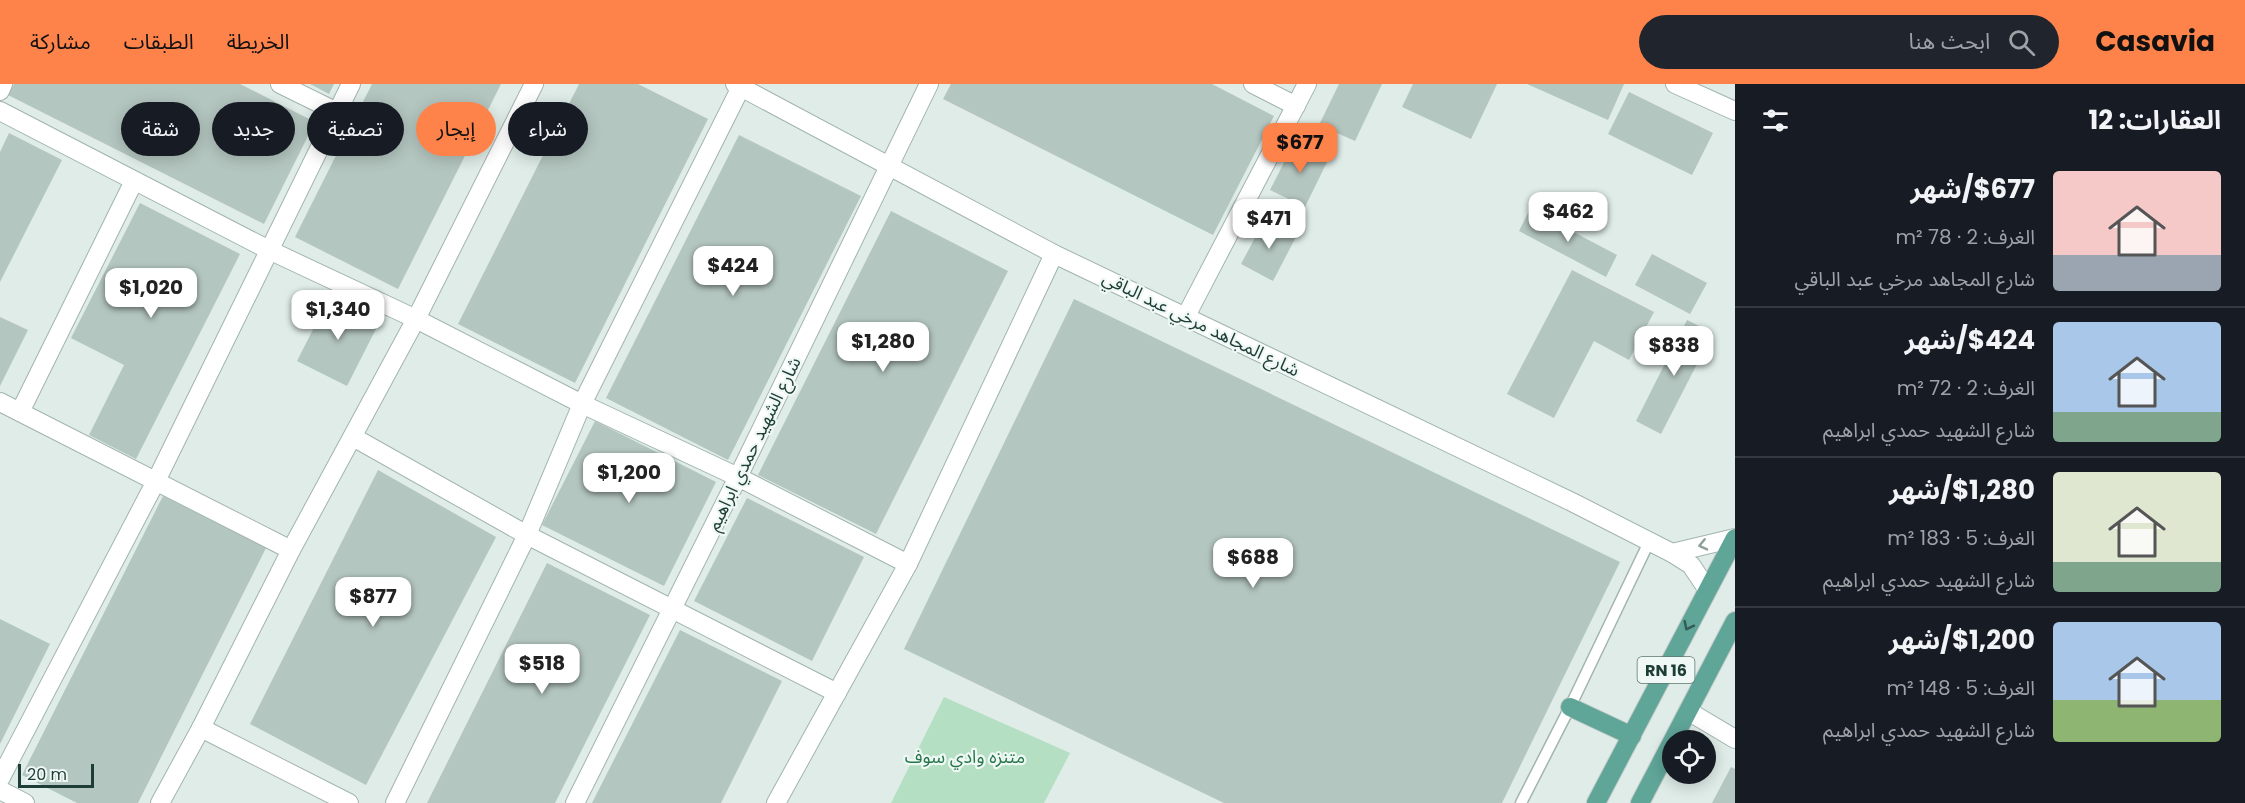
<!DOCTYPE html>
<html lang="ar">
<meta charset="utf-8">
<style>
:root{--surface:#171b24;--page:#20242c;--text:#f1f3f6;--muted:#9ea1a6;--line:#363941;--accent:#fe834a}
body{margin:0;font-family:Poppins,"Noto Sans Arabic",sans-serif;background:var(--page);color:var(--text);direction:rtl;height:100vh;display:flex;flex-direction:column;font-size:22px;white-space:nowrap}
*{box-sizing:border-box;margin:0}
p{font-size:20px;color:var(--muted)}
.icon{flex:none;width:33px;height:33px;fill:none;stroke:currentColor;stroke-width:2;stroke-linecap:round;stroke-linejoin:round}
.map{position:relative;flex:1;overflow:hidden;direction:ltr}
.side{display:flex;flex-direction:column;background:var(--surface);width:510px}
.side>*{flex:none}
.banner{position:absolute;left:18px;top:18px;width:570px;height:54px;direction:rtl;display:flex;gap:12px}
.controls{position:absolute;left:1662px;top:646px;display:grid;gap:12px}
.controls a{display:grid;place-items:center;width:54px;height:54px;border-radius:50%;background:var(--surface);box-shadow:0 3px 15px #0003;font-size:30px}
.scale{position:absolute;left:18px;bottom:15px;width:76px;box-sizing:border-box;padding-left:6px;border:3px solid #1e3d37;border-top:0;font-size:16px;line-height:21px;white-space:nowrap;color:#1e3d37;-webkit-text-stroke:4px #eff8f4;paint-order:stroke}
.price{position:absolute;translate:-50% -51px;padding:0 14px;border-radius:12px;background:#fff;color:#222;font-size:20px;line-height:39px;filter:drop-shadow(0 2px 3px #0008)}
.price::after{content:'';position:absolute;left:50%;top:36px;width:18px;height:14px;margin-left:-9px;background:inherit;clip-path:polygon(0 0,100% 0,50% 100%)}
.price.active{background:var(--accent);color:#111}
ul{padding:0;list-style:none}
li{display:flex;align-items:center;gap:18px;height:150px;padding:0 24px}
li+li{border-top:2px solid var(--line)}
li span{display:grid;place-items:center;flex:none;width:168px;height:120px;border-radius:6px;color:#555}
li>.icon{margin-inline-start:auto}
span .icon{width:72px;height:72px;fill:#fffc;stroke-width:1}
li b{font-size:26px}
h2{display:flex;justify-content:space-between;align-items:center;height:72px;padding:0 24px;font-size:26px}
.tag{padding:0 21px;border-radius:27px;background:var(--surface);box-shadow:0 3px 15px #0003;font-size:21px;line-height:54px}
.tag.active{background:var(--accent);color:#111}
header{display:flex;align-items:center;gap:36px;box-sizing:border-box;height:84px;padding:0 30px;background:var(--accent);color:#111}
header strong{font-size:28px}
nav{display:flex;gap:33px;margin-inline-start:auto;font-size:21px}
.search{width:420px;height:54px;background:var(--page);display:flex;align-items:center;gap:15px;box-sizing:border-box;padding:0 21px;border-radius:33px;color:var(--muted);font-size:22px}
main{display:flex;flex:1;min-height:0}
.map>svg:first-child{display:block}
</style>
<header>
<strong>Casavia</strong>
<div class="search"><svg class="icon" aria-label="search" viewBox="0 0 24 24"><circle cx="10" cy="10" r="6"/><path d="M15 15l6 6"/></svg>ابحث هنا</div>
<nav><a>الخريطة</a><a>الطبقات</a><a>مشاركة</a></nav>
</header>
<main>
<section class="side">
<h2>العقارات: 12<svg class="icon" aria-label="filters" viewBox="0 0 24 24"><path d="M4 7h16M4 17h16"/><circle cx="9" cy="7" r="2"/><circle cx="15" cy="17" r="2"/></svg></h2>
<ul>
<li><span style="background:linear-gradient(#f6c9c9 70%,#9aa5b1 0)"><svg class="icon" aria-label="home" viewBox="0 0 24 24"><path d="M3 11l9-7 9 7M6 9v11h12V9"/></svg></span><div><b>$677/شهر</b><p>الغرف: 2 · 78 m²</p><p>شارع المجاهد مرخي عبد الباقي</p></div></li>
<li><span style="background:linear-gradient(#a9c7e8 75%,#7fa58c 0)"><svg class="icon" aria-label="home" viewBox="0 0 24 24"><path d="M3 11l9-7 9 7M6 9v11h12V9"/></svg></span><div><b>$424/شهر</b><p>الغرف: 2 · 72 m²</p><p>شارع الشهيد حمدي ابراهيم</p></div></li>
<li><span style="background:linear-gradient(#dfe7d0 75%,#7fa58c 0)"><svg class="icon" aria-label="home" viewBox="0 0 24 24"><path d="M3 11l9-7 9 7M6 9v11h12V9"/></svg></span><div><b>$1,280/شهر</b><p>الغرف: 5 · 183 m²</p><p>شارع الشهيد حمدي ابراهيم</p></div></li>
<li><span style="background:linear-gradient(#a9c7e8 65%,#8fb573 0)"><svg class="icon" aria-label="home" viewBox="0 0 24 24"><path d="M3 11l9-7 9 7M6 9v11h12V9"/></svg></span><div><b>$1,200/شهر</b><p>الغرف: 5 · 148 m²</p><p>شارع الشهيد حمدي ابراهيم</p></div></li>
</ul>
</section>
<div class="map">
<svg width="1735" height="719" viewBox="0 0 1735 719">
<rect width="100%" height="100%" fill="#dfece7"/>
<polygon fill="#b5dfc3" points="944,613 1070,669 1044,719 891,719"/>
<g fill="#b4c6c0">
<polygon points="14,0 240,0 315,38 264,140 8,11"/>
<polygon points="310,0 334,0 329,10"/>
<polygon points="372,0 501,0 398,205 295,153"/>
<polygon points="579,0 638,0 708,35 575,299 458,240"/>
<polygon points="951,0 1212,0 1274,32 1213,151 943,15"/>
<polygon points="1339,0 1382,0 1355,57 1319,41"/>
<polygon points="1413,0 1497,0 1471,55 1402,23"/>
<polygon points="1527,0 1624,0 1608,36"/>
<polygon points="1629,8 1713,49 1692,91 1608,50"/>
<polygon points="9,49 62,76 0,198 0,68"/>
<polygon points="739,51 861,112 728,376 606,314"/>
<polygon points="1295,57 1329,74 1305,123 1270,106"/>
<polygon points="140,119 240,170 136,375 89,351 124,281 71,254"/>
<polygon points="1530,125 1617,171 1606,193 1519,147"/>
<polygon points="891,127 1008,187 876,450 758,391"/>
<polygon points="1265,135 1297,151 1273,197 1241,180"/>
<polygon points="1652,170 1707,199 1690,230 1635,201"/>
<polygon points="1572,186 1654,228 1629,276 1594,257 1554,334 1507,310"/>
<polygon points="330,212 380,237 347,302 297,277"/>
<polygon points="1074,215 1620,478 1502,719 1224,719 904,565"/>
<polygon points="0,233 28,246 0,302"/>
<polygon points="1687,236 1713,249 1661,350 1636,337"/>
<polygon points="595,337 716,398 664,502 542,441"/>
<polygon points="378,386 496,453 366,701 250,640"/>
<polygon points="163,412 266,464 138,719 77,719 22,691"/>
<polygon points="747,414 864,473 812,577 694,517"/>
<polygon points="547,479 650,531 555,719 427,719"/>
<polygon points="0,535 50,560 0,660"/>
<polygon points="680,546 782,597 721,719 592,719"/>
<polygon points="1731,683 1735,685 1735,719 1712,719"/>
</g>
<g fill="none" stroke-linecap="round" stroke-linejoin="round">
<g stroke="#a1b4af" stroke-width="13">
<polyline id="service" points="1521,719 1570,623 1649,458"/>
</g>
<g stroke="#a1b4af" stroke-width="20">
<g id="minor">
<polyline points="280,0 337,28"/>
<polyline points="1253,0 1296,22"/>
<polyline points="1675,0 1735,27"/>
<polyline points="0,7 3,0"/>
<polyline points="0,27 269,166 416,235 582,320 738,393 908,480"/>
<polyline points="1186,232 1307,0"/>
<polyline points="0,318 291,466"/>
<polyline points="20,328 134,97"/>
<polyline points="353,353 527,451 837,609"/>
<polyline points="1688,627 1735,655"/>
<polyline points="201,644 349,719"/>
<polyline points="0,695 156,397 351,0"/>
<polyline points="0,706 25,719"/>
<polyline points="160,719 201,644 291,466 416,235 534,0"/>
<polyline points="395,719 527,451 582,320 741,3"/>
<polyline points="575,719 738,393 929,0"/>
<polyline points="776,719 908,480 1054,170"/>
</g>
</g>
<g stroke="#a1b4af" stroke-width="20">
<g id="tertiary">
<polyline points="735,0 1054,170 1572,418 1672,469 1691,481 1707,505"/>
<polyline points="1672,469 1735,454"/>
</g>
</g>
<g stroke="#c0c9c7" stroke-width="20">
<g id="primary">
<polyline points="1570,623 1632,652"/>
<polyline points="1596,719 1735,454"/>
<polyline points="1640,719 1735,537"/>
</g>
</g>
<use href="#service" stroke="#fff" stroke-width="10"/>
<use href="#minor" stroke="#fff" stroke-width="18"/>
<use href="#tertiary" stroke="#fff" stroke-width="18"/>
<use href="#primary" stroke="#5fa598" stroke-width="18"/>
</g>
<defs><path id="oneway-chevron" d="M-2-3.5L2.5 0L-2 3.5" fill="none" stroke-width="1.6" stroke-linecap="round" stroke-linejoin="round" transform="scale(1.5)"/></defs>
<use stroke="#8e9e9b" href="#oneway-chevron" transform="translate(1703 461) rotate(167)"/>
<use stroke="#325c54" href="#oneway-chevron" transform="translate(1688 542) rotate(117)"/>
<g text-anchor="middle" stroke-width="4.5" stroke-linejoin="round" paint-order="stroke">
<rect fill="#eff8f4" stroke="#5d7570" stroke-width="1.5" x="1637.5" y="573" width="57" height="26" rx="4.5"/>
<g font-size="16" font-weight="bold" fill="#1e3d37">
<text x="1666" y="592">RN 16</text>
</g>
<g font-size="18" fill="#1e3d37" stroke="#eff8f4">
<text transform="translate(1201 240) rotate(26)" y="6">شارع المجاهد مرخي عبد الباقي</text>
<text transform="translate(754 360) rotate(-64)" y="6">شارع الشهيد حمدي ابراهيم</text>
</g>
<g font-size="18" fill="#25774b" stroke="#eff8f4">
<text x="965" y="679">متنزه وادي سوف</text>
</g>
</g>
</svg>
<div class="controls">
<a><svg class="icon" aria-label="locate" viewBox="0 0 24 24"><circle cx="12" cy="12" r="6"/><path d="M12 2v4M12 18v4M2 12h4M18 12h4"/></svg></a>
</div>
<div class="scale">20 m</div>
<b class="price active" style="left:1300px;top:90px">$677</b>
<b class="price" style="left:1568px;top:159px">$462</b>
<b class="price" style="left:1269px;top:166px">$471</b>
<b class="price" style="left:733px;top:213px">$424</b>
<b class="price" style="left:151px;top:235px">$1,020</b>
<b class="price" style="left:338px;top:257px">$1,340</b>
<b class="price" style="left:883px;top:289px">$1,280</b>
<b class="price" style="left:1674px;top:293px">$838</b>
<b class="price" style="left:629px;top:420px">$1,200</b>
<b class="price" style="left:1253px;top:505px">$688</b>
<b class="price" style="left:373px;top:544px">$877</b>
<b class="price" style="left:542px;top:611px">$518</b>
<div class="banner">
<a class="tag">شراء</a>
<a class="tag active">إيجار</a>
<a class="tag">تصفية</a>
<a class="tag">جديد</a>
<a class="tag">شقة</a>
</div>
</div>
</main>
